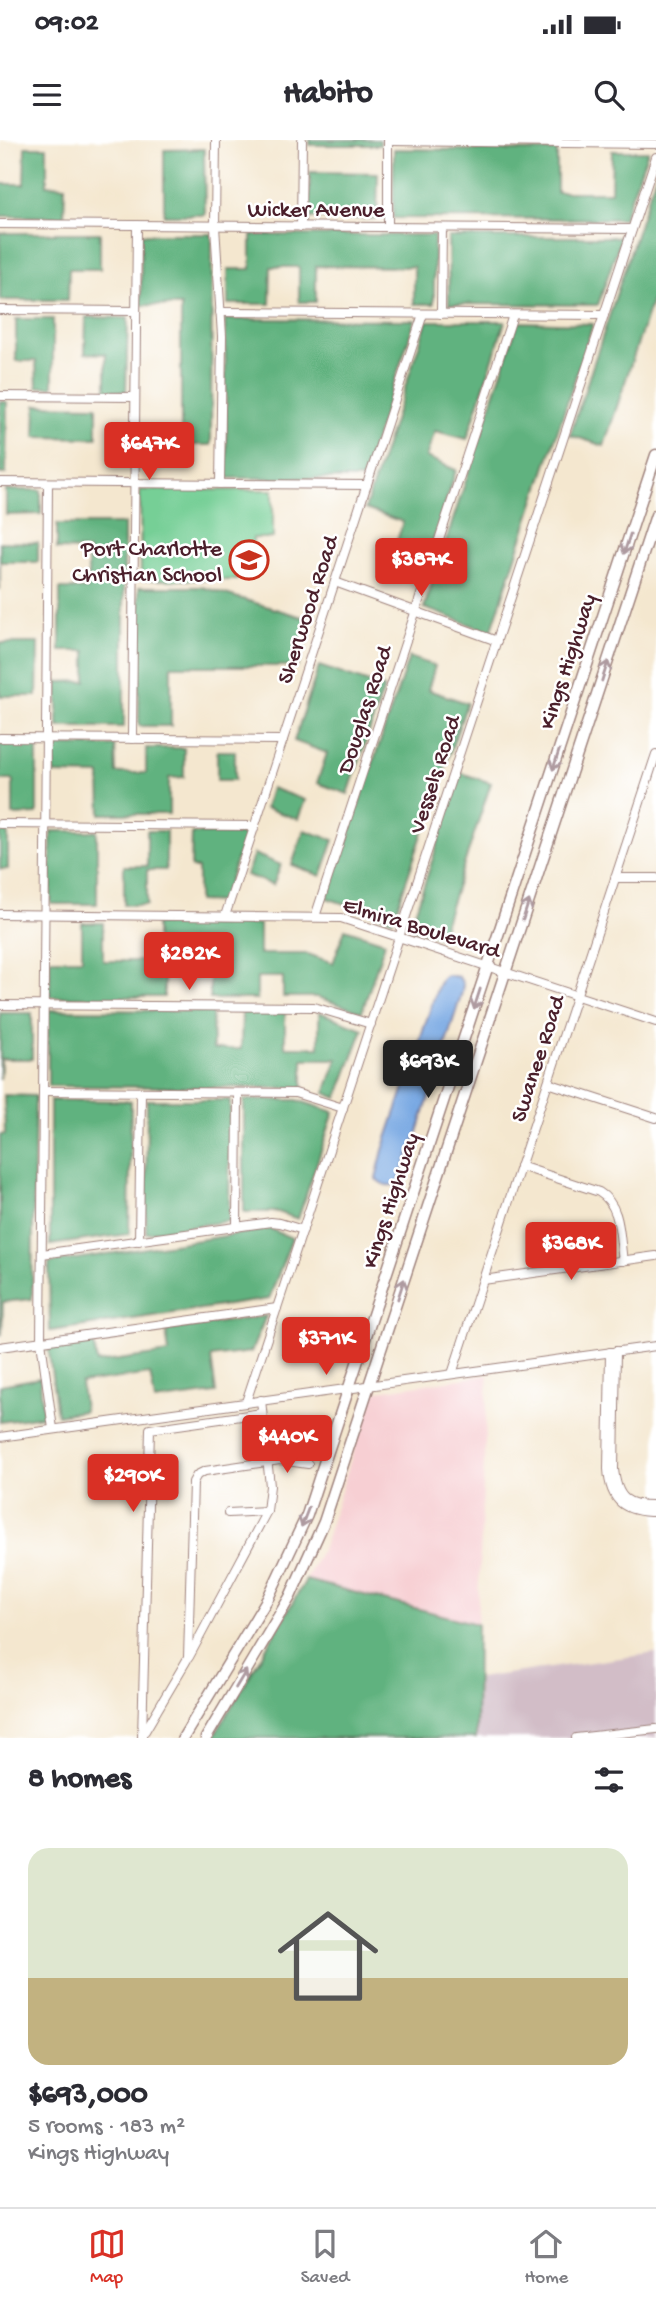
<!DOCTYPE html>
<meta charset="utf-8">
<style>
:root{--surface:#fff;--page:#f2f2f3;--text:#2b2b33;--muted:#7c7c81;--line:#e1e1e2;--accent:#d93025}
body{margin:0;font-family:"Gochi Hand",sans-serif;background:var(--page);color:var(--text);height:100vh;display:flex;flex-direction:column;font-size:26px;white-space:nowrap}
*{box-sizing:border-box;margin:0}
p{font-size:23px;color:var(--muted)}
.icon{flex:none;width:38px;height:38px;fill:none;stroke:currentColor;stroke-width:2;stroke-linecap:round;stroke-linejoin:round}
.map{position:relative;height:1598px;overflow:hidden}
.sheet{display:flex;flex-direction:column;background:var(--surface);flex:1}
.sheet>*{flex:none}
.price{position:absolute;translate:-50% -60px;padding:0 16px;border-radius:7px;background:var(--accent);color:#fff;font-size:23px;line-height:46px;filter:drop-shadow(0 2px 4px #0008)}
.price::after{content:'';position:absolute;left:50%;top:42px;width:21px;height:16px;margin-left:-10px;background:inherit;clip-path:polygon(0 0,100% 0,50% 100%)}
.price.active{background:#222;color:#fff}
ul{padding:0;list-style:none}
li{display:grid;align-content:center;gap:14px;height:371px;padding:0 28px}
li span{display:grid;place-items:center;height:217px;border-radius:21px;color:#555}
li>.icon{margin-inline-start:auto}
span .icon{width:126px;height:126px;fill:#fffc;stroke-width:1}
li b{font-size:30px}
h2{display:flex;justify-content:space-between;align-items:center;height:84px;padding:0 28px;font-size:30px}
.status{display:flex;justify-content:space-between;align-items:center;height:49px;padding:0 35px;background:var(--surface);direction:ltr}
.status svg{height:19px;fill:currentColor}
header{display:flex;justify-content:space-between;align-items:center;height:91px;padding:0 28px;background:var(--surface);font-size:32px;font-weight:700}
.tabs{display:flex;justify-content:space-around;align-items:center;height:98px;border-top:2px solid var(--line);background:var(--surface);font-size:19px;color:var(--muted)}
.tabs a{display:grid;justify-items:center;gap:4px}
.tabs .active{color:var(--accent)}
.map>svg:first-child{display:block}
</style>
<div class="status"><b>09:02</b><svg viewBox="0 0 49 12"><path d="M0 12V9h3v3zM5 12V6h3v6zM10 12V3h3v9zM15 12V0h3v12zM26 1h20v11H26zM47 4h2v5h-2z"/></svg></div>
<header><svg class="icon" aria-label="menu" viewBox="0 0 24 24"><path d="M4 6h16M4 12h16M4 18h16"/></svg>Habito<svg class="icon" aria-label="search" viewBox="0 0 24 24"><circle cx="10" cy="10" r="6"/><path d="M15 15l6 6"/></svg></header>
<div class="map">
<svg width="656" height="1598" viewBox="0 0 656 1598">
<rect width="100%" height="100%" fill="#fff"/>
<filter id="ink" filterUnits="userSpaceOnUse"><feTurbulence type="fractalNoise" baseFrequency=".0143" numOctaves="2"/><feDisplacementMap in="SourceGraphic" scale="14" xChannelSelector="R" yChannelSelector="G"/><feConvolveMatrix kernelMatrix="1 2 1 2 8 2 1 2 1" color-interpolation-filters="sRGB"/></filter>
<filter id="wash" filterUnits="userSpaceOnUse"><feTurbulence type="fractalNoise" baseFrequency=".00686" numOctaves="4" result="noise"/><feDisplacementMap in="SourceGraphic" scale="28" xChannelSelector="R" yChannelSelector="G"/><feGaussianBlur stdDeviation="1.57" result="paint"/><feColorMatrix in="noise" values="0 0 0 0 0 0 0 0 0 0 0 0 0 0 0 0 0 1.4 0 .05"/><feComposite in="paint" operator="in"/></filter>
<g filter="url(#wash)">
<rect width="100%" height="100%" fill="#f4e7cf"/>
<polygon fill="#f7cfd3" points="488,1235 477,1484 306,1440 325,1402 372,1252"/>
<polygon fill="#d2bdc7" points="656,1513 656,1598 476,1598 478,1538"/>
<polygon fill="#76cf96" stroke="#607760" stroke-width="2" points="140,350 273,350 273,398 253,398 252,418 237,418 237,440 141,440"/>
<g fill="#60b27f" stroke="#556855" stroke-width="2">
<rect x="310" y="0" width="70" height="5"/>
<polygon points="25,7 47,7 47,45 65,46 64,77 0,76 0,44 24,44"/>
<polygon points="204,9 205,75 164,75 164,10"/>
<polygon points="394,9 557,11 557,52 611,52 612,11 648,11 623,79 393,78"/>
<polygon points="310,32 378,33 377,79 309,78"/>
<polygon points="656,34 656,148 604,306 570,295"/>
<polygon points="0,93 100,93 100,129 69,129 68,160 0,160"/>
<polygon points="141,94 212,94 211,305 181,305 181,166 141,165"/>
<polygon points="251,95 434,95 434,164 414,164 414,127 316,126 316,162 299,162 299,127 271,127 270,164 228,164 228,129 251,129"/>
<polygon points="448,97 621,97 598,165 449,164"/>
<polygon points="86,177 128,178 126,252 106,251 106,214 85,213"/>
<polygon points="16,179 53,179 53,247 37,247 36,221 16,221"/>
<polygon points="225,179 415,180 362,339 227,338"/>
<polygon points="427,181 505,181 467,299 435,291 426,317 456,330 421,439 388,429 403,382 365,369"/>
<polygon points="518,182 593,184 491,492 424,468"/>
<polygon points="0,261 7,262 6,334 0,334"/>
<polygon points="36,265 97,266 97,298 35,297"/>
<polygon points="6,350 41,350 41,374 6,375"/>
<polygon points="57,384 124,384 124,587 58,587 58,542 86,541 86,511 60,511 60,449 88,449 88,410 57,409"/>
<polygon points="0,402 38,403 38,422 0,422 0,450"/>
<polygon points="139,447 202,447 312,480 298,526 171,526 171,586 139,586"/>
<polygon points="0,503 38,503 37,556 0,556"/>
<polygon points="409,517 435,526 428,550 467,563 393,780 327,758"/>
<polygon points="319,526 384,548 348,654 317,643 327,613 294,601"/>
<polygon points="37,604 37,674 13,675 13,640 0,640 0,605"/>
<polygon points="54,606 115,606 116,633 146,633 146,608 184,608 184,637 169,638 169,674 101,674 100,635 54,634"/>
<rect x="217" y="611" width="18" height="29"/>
<polygon points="461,633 491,643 440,797 410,788"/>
<polygon points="271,648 305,660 298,679 265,668"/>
<polygon points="304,690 334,700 321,736 292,725"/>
<rect x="51" y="691" width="46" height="73"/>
<polygon points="147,691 166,691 166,730 147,730 147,765 124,765 124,726 147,726"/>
<rect x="0" y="692" width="8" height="37"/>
<polygon points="192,693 245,694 222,762 198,761 198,728 191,728"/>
<polygon points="254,714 281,725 273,745 246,735"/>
<polygon points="82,783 103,783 103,821 156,821 156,784 259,784 259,814 308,814 333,823 345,789 385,802 362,872 317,857 283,857 283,837 257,837 257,859 210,859 210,832 164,832 164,857 50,857 50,819 82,819"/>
<polygon points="48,870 212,871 213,909 241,909 242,872 285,872 285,907 319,907 319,872 363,889 337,958 325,953 337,919 303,919 303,948 48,946"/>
<polygon points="0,873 32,873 32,919 1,919 0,939"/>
<polygon points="4,955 35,956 32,1159 3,1162 2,1194 0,1195 0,995 5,994"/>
<polygon points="50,960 131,961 129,1094 50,1105"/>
<polygon points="147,960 230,960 229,1081 146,1093"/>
<polygon points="244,960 297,960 334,972 298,1079 278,1072 244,1072"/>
<polygon points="270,1089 292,1098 269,1159 50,1191 49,1123"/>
<polygon points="266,1176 251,1212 211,1217 216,1253 155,1261 150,1234 81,1243 84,1271 57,1275 48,1205 93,1199 97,1223 169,1213 166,1190"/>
<polygon points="40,1238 43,1276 0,1282 0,1245"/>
<polygon points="306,1440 477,1484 476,1598 213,1598"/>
</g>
<path fill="#79a9e3" stroke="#626487" stroke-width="2" d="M447,835l12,2 4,7 -1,8 -44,140 -20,52c-10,3 -15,1 -22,-5l7,-29 55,-164 4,-8z"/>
</g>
<g filter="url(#ink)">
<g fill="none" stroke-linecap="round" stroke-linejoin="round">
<g stroke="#9f837d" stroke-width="10">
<g id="minor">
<polyline points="216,0 215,86 222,196 220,344"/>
<polyline points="388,1 656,4"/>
<polyline points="0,84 632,89"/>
<polyline points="301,87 302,0"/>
<polyline points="388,87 388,0"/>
<polyline points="0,170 136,171"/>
<polyline points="220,172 604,175"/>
<polyline points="441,174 442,88"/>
<polyline points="0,256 135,257"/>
<polyline points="0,342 367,345"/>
<polyline points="48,343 41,1201 53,1289"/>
<polyline points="335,442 497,501"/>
<polyline points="0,598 283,600"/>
<polyline points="132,599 137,85"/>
<polyline points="0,684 255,686"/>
<polyline points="615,738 656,738"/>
<polyline points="0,774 341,778 656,882"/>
<polyline points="225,776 423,174"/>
<polyline points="315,777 513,175"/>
<polyline points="0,865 314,867 371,884"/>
<polyline points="548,943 656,978"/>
<polyline points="43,951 295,953 343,968"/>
<path d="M520,1026l79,26c23,14 20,44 24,69"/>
<polyline points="237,1087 238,953"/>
<polyline points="139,1101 141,952"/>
<polyline points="42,1114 271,1082 280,1083 303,1090"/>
<polyline points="483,1140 656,1116"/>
<polyline points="0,1207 277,1168"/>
<path d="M616,1211l-2,118c3,30 13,37 42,36"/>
<path d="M610,1212l-2,117c2,33 17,43 48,43"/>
<polyline points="452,1234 656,614"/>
<polyline points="246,1262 656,17"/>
<polyline points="0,1297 656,1206"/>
<polyline points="228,1373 267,1371"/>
<polyline points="189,1517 267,1371 270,1346 261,1260"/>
<polyline points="145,1591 188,1518 193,1342 197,1335 205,1331 280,1320 308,1324"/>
<polyline points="142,1598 150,1289 262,1273"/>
<polyline points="576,1598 656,1589"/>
</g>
</g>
<g stroke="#9f837d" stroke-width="13">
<g id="secondary">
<polyline points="183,1598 268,1458 307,1375 656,315"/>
<polyline points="206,1598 290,1457 324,1382 656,375"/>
</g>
</g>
<use href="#minor" stroke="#fff" stroke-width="8"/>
<use href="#secondary" stroke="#fff" stroke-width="10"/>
</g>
<defs><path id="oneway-shaft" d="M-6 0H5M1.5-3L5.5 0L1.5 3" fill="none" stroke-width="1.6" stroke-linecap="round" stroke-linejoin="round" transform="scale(1.75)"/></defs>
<g stroke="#ae9aa0">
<use href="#oneway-shaft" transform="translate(627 404) rotate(108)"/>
<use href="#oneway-shaft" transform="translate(605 531) rotate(-72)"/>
<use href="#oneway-shaft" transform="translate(556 620) rotate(108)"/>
<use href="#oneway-shaft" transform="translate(526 770) rotate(-72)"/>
<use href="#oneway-shaft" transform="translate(477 859) rotate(108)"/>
<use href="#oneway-shaft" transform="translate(401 1149) rotate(-72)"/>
<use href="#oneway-shaft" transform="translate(305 1377) rotate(111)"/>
<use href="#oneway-shaft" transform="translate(241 1539) rotate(-59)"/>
</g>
</g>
<defs>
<g id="school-ring" transform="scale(2.0125)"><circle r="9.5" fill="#fff" stroke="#c8321e" stroke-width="1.5"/><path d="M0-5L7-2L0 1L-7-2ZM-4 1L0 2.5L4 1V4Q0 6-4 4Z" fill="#c8321e"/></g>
</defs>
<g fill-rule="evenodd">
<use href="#school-ring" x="249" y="420"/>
</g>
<g text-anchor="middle" stroke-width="5" stroke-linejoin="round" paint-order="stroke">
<g font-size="23" fill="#4a1f2b" stroke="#fff">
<text x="316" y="76">Wicker Avenue</text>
<text transform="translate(306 469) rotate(-72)" y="8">Sherwood Road</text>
<text transform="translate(566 521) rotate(-72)" y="8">Kings Highway</text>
<text transform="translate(363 569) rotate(-72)" y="8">Douglas Road</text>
<text transform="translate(433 634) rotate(-72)" y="8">Vessels Road</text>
<text transform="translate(422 786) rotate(17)" y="8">Elmira Boulevard</text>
<text transform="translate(536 918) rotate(-72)" y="8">Swanee Road</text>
<text transform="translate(389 1060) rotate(-72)" y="8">Kings Highway</text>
</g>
<g font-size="23" fill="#4a1f2b" stroke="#fff" text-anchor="end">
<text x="222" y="415">Port Charlotte<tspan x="222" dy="26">Christian School</tspan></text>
</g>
</g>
</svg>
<b class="price" style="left:149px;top:342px">$647K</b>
<b class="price" style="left:421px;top:458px">$387K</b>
<b class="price" style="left:189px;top:852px">$282K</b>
<b class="price active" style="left:428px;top:960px">$693K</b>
<b class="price" style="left:571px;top:1142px">$368K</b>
<b class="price" style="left:326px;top:1237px">$371K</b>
<b class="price" style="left:287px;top:1335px">$440K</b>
<b class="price" style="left:133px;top:1374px">$290K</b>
</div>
<section class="sheet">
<h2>8 homes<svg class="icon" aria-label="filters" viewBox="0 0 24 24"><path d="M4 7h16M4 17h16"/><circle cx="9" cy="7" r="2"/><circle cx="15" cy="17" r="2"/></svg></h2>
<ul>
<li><span style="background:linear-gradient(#dfe7d0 60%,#c2b280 0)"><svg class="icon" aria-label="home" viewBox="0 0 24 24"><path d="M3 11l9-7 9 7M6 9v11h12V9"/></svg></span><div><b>$693,000</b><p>5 rooms · 183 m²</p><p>Kings Highway</p></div></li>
</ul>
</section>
<nav class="tabs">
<a class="active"><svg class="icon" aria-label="map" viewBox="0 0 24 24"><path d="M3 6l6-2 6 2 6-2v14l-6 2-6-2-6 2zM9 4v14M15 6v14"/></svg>Map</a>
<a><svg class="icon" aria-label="saved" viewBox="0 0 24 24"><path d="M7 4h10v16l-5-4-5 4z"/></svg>Saved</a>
<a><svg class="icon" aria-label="home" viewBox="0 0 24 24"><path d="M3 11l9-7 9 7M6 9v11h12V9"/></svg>Home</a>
</nav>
